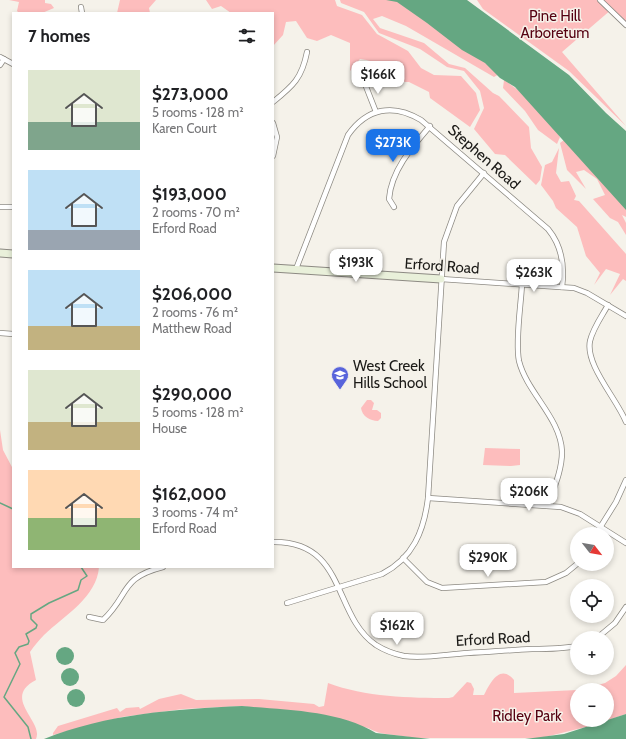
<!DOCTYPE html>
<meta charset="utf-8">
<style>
:root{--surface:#fff;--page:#f6f6f6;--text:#202124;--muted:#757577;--accent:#1a73e8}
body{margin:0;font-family:Cabin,sans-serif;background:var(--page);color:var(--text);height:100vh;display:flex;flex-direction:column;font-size:15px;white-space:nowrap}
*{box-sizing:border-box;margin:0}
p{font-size:13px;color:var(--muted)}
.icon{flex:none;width:22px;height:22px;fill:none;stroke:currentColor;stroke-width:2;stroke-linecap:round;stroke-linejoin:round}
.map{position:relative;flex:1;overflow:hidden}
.sheet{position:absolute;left:12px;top:12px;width:262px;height:556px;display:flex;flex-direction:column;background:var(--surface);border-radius:0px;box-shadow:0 2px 6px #0003}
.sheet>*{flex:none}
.needle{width:26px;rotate:121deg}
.fabs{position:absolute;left:570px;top:527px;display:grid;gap:8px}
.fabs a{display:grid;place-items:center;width:44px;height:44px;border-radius:50%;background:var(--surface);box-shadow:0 2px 6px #0003;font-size:20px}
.price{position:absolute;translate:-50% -34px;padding:0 9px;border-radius:8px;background:#fff;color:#222;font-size:13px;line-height:26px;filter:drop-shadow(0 1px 2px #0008)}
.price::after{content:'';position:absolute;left:50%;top:24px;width:12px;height:9px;margin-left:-6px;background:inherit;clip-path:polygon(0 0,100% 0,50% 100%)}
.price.active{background:var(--accent);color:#fff}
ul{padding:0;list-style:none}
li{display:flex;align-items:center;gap:12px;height:100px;padding:0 16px}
li span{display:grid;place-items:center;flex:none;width:112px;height:80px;border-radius:0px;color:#555}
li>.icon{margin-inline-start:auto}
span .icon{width:48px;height:48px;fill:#fffc;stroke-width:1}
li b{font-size:17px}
h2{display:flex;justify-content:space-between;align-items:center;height:48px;padding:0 16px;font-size:17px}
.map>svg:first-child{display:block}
</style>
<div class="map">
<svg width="626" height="739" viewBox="0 0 626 739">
<rect width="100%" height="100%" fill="#f5f2ea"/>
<g fill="#fdbdbd">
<polygon points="9,0 45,0 45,3 51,4 54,8 42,13 19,13 17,11 19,2"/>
<polygon points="120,0 156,0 149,8 150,13 117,13"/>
<path d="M206,0h129l2,6 25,9 15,19 31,17 13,17 13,7 27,1 15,17 4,17 -10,17 -40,-29 -1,-6 -20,-10h-4c-13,-12 -28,-21 -45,-23l-10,12v-28l-19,-8 -14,6 -10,-3 -11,-17 -10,1 -3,13 -10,11v-33h-42l-10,-7 -9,3z"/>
<polygon points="340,0 395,0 501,73 494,77 406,26 382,16 373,19 380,28 424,43 449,64 465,68 493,93 499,96 529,127 531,148 542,167 540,180 536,185 505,155 495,154 474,129 484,108 480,91 464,71 447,67 420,49 379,33 364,12 341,3"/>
<polygon points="477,0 626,0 626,23 612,9 562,52 626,126 569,71 483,9"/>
<path d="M504,80c22,14 42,35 56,57l-3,7 -19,-14 -13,-19 -22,-23z"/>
<polygon points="564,140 610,185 611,193 626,204 626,217 622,215 626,223 626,235 618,222 610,218 593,199 605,195 597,179 584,170 576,172 586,189 567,170 560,143"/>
<polygon points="559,148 556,173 561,182 569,181 576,196 574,200 579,201 626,254 626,281 623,279 610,295 620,274 606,269 594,285 600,273 586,256 577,227 556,208 553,201 541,185 545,165 552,162"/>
<path d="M367,400h4l3,3 -2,7h5l4,3v5l-3,3c-8,0 -16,-5 -17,-13z"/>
<path d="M0,430l3,20 10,19v98h86c-2,30 -35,49 -55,68 -5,5 -10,11 -14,17l6,28c-35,18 8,41 0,59h-36z"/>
<polygon points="485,448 520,449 520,465 511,466 483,465"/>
<path d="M626,665v49l-32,11 -53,13h-128c-14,-4 -32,-2 -45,-10l-126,-22 -59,3 -61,8 -69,18v-2l5,-7 59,-18 3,4 6,-4 13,-1 1,2 19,-10 22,-5 15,6 63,-1 55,5 5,3 5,-1 4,-23c37,14 82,15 121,15l4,-1 14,-15 4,1 3,6 -1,6h11c6,-12 16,-32 30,-15v13l63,-3v30h30v-30h-26l24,-7 11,-7z"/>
</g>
<g fill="#65a782">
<polygon points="386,0 467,0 569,75 606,113 626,131 626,210 515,87 500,78 485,63 462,50 427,23 397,2"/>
<circle cx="65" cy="656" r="9"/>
<circle cx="70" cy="677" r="9"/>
<circle cx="76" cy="698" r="9"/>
<path d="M242,706c43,4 96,4 134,27l54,6h-386c62,-25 132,-30 198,-33z"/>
<polygon points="626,714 626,739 525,739 564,734"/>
</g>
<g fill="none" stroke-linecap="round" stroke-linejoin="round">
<g stroke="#65a782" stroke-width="1.5">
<polyline points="0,503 13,509"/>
<polyline points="31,739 28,727 4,697 20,664 15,653 19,647 28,644 29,641 26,634 36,628 37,625 31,619 31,614 49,603 78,590 81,580 87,576 81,567"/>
</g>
<g stroke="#8d8a83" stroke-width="6">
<g id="street">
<polyline points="600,0 626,25"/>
<polyline points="81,7 82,13"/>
<polyline points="0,57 13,64"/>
<polyline points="0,65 4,59"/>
<polyline points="365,84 376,112"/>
<path d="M273,102c20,-16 29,-24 34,-50"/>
<polyline points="273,123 277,137 273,156"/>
<polyline points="0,207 13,207"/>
<path d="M394,207l-5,-8c2,-28 23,-52 41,-73"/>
<path d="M296,269l52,-134c19,-27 45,-32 73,-15l127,109c14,17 17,36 14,58"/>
<polyline points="441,279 574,288 587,293 626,316"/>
<path d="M522,284c-1,21 -7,57 -3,77 8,32 42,57 43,91 0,18 -8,36 -14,53"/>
<path d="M608,305c-6,11 -15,23 -18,36 -5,24 27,58 36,81"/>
<polyline points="0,333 13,334"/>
<polyline points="428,498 561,507 580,514 626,543"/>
<polyline points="596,534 616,502 626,480"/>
<path d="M273,542c74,-1 59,73 103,103 8,5 18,9 28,11 21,3 43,-2 64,-3 21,-1 42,-3 64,-4 15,0 30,0 45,-3"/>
<polyline points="403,558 427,582 442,588 546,582 566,573 577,564"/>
<path d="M287,603l95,-29c31,-16 42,-43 46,-76l16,-256 13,-36 27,-33"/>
<path d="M89,617l14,3c27,-25 16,-42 60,-53"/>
<polyline points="597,638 615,623 626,607"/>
</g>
</g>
<g stroke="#8d8a83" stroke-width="9">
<g id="secondary">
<polyline points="0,253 13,254"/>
<polyline points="273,268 441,279"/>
</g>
</g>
<use href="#street" stroke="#fff" stroke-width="4.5"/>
<use href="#secondary" stroke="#e9f0da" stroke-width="7"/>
</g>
<defs>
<g id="school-pin" transform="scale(0.9)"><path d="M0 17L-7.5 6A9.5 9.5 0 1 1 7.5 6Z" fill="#5864db" stroke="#f5f2ea"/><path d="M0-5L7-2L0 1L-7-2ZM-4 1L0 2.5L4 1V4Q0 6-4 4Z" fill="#fff"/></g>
</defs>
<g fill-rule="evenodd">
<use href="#school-pin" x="340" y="375"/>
</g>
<g text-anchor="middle" stroke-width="3" stroke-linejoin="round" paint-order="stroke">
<g font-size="15" fill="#560011" stroke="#f5f2ea">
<text x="555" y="21">Pine Hill<tspan x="555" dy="17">Arboretum</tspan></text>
<text x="527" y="721">Ridley Park</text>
</g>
<g font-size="15" fill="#1c1b18" stroke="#f5f2ea">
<text transform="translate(484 157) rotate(41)" y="5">Stephen Road</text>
<text transform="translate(442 266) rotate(4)" y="5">Erford Road</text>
<text transform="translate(493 639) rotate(-3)" y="5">Erford Road</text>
</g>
<g font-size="15" fill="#1c1b18" stroke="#f5f2ea" text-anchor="start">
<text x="353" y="371">West Creek<tspan x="353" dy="17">Hills School</tspan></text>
</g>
</g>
</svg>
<div class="fabs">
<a><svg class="needle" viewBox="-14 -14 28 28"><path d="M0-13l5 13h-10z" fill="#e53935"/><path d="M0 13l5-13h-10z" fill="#757577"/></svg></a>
<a><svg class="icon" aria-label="locate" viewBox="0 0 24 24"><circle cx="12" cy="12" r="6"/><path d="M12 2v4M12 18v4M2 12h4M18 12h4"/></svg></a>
<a>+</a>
<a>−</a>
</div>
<b class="price" style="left:378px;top:95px">$166K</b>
<b class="price active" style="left:393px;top:163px">$273K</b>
<b class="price" style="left:356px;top:283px">$193K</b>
<b class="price" style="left:534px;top:293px">$263K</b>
<b class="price" style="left:529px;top:512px">$206K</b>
<b class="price" style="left:488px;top:578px">$290K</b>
<b class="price" style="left:397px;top:646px">$162K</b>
<section class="sheet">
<h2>7 homes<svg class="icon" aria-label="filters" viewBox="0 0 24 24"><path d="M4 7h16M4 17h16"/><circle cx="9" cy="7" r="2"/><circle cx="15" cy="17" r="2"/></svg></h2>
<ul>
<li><span style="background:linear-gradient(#dfe7d0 65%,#7fa58c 0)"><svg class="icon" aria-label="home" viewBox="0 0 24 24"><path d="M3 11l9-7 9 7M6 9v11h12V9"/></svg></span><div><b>$273,000</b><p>5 rooms · 128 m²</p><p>Karen Court</p></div></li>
<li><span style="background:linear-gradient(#bfe0f5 75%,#9aa5b1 0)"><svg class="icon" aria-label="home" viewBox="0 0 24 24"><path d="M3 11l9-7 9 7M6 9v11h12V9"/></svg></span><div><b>$193,000</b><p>2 rooms · 70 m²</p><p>Erford Road</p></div></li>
<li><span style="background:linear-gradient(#bfe0f5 70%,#c2b280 0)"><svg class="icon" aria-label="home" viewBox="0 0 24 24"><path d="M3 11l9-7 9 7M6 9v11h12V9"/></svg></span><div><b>$206,000</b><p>2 rooms · 76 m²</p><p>Matthew Road</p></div></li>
<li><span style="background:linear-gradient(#dfe7d0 65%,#c2b280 0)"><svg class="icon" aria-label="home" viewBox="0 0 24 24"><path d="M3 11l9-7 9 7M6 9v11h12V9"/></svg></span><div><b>$290,000</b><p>5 rooms · 128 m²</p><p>House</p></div></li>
<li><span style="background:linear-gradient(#ffd9b3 60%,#8fb573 0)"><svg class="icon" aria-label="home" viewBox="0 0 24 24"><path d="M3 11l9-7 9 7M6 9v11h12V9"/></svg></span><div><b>$162,000</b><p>3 rooms · 74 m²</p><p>Erford Road</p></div></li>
</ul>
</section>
</div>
